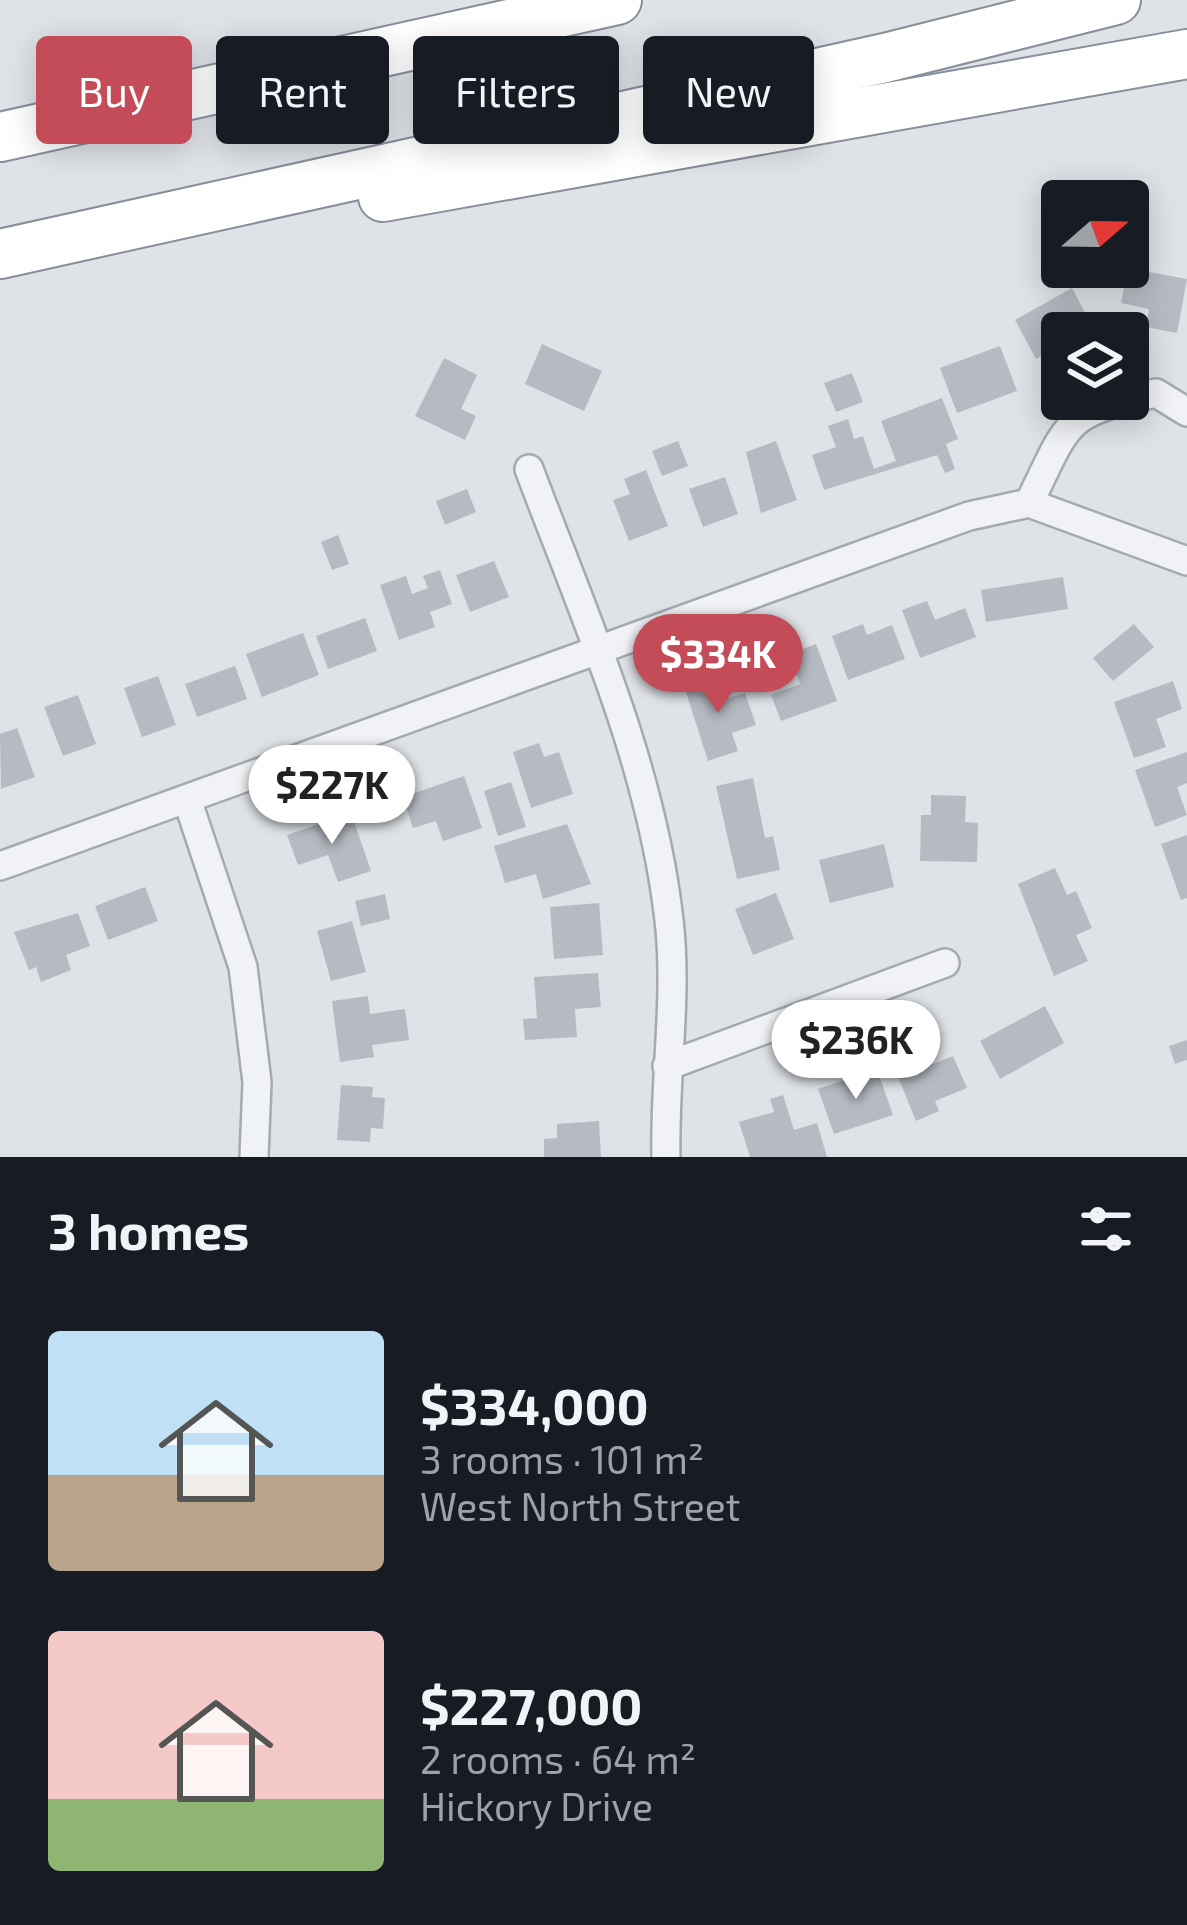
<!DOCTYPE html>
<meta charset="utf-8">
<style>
:root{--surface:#171b24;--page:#20242c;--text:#f1f3f6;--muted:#9ea1a6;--accent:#c44c59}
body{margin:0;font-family:"Exo 2",sans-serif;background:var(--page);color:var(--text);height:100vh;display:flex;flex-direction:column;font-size:45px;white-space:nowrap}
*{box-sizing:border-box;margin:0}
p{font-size:39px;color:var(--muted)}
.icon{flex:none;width:66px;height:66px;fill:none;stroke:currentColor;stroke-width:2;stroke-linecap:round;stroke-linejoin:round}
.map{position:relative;height:1157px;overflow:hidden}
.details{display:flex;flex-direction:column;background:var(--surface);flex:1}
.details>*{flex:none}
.top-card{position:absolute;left:36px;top:36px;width:1116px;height:108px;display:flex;gap:24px}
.needle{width:78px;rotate:70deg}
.buttons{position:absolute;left:1041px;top:180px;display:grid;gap:24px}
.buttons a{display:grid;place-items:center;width:108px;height:108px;border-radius:12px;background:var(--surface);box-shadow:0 6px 30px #0003;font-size:60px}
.price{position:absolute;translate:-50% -102px;padding:0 27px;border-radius:42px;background:#fff;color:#222;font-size:39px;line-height:78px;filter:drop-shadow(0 3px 6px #0008)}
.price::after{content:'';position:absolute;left:50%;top:72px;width:36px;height:27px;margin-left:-18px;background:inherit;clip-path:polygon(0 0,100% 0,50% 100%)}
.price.on{background:var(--accent);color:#fff}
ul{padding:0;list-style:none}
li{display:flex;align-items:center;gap:36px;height:300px;padding:0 48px}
li span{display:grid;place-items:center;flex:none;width:336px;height:240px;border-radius:12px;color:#555}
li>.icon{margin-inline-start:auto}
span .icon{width:144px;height:144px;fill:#fffc;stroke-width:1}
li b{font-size:51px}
h2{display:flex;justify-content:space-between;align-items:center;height:144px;padding:0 48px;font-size:51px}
.chip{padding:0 42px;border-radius:12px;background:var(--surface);box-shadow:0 6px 30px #0003;font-size:42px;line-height:108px}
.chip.on{background:var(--accent);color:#fff}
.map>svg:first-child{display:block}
</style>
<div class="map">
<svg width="1187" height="1157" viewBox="0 0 1187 1157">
<rect width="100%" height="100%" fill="#dfe2e7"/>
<g fill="#b6bbc3">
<polygon points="1128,268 1187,279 1177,333 1146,327 1149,309 1121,303"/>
<polygon points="1072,288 1093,328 1062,333 1062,345 1036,359 1015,320"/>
<polygon points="542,344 602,371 584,411 525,384"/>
<polygon points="1000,346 1017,391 957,413 940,368"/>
<polygon points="444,358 477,375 461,409 476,416 465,440 415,416"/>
<polygon points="852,373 863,402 836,412 824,383"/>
<polygon points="942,398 958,439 946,444 955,469 945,473 937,455 824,490 812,455 836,447 828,426 848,419 854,439 863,436 874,469 896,461 881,421"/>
<polygon points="678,441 688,466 662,476 652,451"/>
<polygon points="776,441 797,500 761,513 746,452"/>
<polygon points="646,470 668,526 629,541 613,500 630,494 624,479"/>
<polygon points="725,477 738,514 703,527 689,489"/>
<polygon points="467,489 476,512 445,525 436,501"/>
<polygon points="338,535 349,564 332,570 321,542"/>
<polygon points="494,561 509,597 470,612 456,575"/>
<polygon points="440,570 452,604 430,612 435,627 399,640 380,585 406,576 412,594 428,588 423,576"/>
<polygon points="1063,577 1068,609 986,622 981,590"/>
<polygon points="927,601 935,620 965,608 976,637 920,658 902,610"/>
<polygon points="365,618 377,651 328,669 316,636"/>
<polygon points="863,624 867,635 892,625 905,659 848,680 832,636"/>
<polygon points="1134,624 1154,647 1113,681 1093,658"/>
<polygon points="303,633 319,675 262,697 246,654"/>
<polygon points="816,644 837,701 781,721 771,695 800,684 789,654"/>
<polygon points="235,666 247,699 197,717 185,684"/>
<polygon points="720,674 728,698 745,693 756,725 732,733 738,751 708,761 684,686"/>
<polygon points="158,676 176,725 142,737 124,688"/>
<polygon points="1173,681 1182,709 1156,719 1166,747 1134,758 1114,702"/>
<polygon points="78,695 96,744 63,756 44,707"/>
<polygon points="17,728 35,777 1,789 0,734"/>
<polygon points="539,743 544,757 559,752 573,794 531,808 513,752"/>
<polygon points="1187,752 1187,783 1177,787 1187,815 1155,827 1135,770"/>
<polygon points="464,776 482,828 443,841 436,821 413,828 403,797"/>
<polygon points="753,778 765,838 773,836 780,870 737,879 716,786"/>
<polygon points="511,782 526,827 498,836 484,791"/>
<polygon points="931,795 966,796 965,822 978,823 977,862 920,861 921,815 931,815"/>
<polygon points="351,813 371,871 338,882 328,855 298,865 287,835"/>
<polygon points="567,824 591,884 543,899 536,874 505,883 494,846"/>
<polygon points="1187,835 1187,898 1181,900 1161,844"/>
<polygon points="884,844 894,887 830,903 819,860"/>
<polygon points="1055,868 1067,895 1076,891 1092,928 1076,935 1088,961 1054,976 1018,884"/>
<polygon points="145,887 158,921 108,940 95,906"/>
<polygon points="776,893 794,939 753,955 735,909"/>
<polygon points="385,894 390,919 361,926 355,901"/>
<polygon points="599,903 603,955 554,959 550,907"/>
<polygon points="78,913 90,946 66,955 71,970 41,982 36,967 29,970 14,932"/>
<polygon points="352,921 366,972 331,981 317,931"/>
<polygon points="598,973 601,1007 575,1009 577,1037 525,1040 523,1019 537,1018 534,977"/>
<polygon points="368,996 370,1014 405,1009 409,1040 372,1045 374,1057 340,1062 332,1001"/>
<polygon points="1045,1006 1064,1043 1000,1079 980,1041"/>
<polygon points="1187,1040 1187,1060 1175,1064 1169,1046"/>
<polygon points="917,1052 923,1068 953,1056 967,1088 935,1101 939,1111 916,1121 892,1062"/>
<polygon points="877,1069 893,1115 834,1134 818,1089"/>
<polygon points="341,1085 373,1087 372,1097 385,1098 383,1129 371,1128 370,1142 337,1140"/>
<polygon points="783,1095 794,1130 817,1123 827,1157 750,1157 739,1122 774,1112 770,1099"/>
<polygon points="599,1121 601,1157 544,1157 544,1139 557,1138 557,1124"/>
</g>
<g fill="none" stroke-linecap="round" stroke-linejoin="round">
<g stroke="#a5a9b1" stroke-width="32">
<g id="minor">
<path d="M529,469c55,147 122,293 140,451 9,77 -5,159 -3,237"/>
<path d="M1029,503c41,-83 33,-89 127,-110l31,19"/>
<polyline points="188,802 243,967 257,1082 254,1157"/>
<polyline points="0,866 969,516 1029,503 1187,561"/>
<polyline points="667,1066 945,963"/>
</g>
</g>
<g stroke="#878f9c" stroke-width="52">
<g id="motorway">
<polyline points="0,137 617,0"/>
<polyline points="383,197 1187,54"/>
<polyline points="0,254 885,58 1116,0"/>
</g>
</g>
<use href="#minor" stroke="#f1f2f6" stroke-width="27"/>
<use href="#motorway" stroke="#fff" stroke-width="48"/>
</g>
</svg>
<div class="buttons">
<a><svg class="needle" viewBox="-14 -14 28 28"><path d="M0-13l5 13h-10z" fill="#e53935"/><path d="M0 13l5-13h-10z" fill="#9ea1a6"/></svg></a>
<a><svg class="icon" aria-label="layers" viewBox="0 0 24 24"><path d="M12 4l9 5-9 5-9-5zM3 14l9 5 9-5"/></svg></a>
</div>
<b class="price on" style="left:718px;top:716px">$334K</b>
<b class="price" style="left:332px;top:847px">$227K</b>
<b class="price" style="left:856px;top:1102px">$236K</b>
<div class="top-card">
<a class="chip on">Buy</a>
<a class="chip">Rent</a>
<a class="chip">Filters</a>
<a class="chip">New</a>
</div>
</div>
<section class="details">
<h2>3 homes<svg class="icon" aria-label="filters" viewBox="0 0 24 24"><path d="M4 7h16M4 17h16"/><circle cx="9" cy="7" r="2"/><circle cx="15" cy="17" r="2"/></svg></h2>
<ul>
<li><span style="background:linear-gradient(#bfe0f5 60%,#b9a48a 0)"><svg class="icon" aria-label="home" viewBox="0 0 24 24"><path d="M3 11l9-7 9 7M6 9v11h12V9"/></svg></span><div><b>$334,000</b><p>3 rooms · 101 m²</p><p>West North Street</p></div></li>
<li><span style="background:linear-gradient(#f6c9c9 70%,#8fb573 0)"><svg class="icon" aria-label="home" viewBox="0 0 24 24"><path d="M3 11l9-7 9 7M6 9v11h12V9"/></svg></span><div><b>$227,000</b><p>2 rooms · 64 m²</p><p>Hickory Drive</p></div></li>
</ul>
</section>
